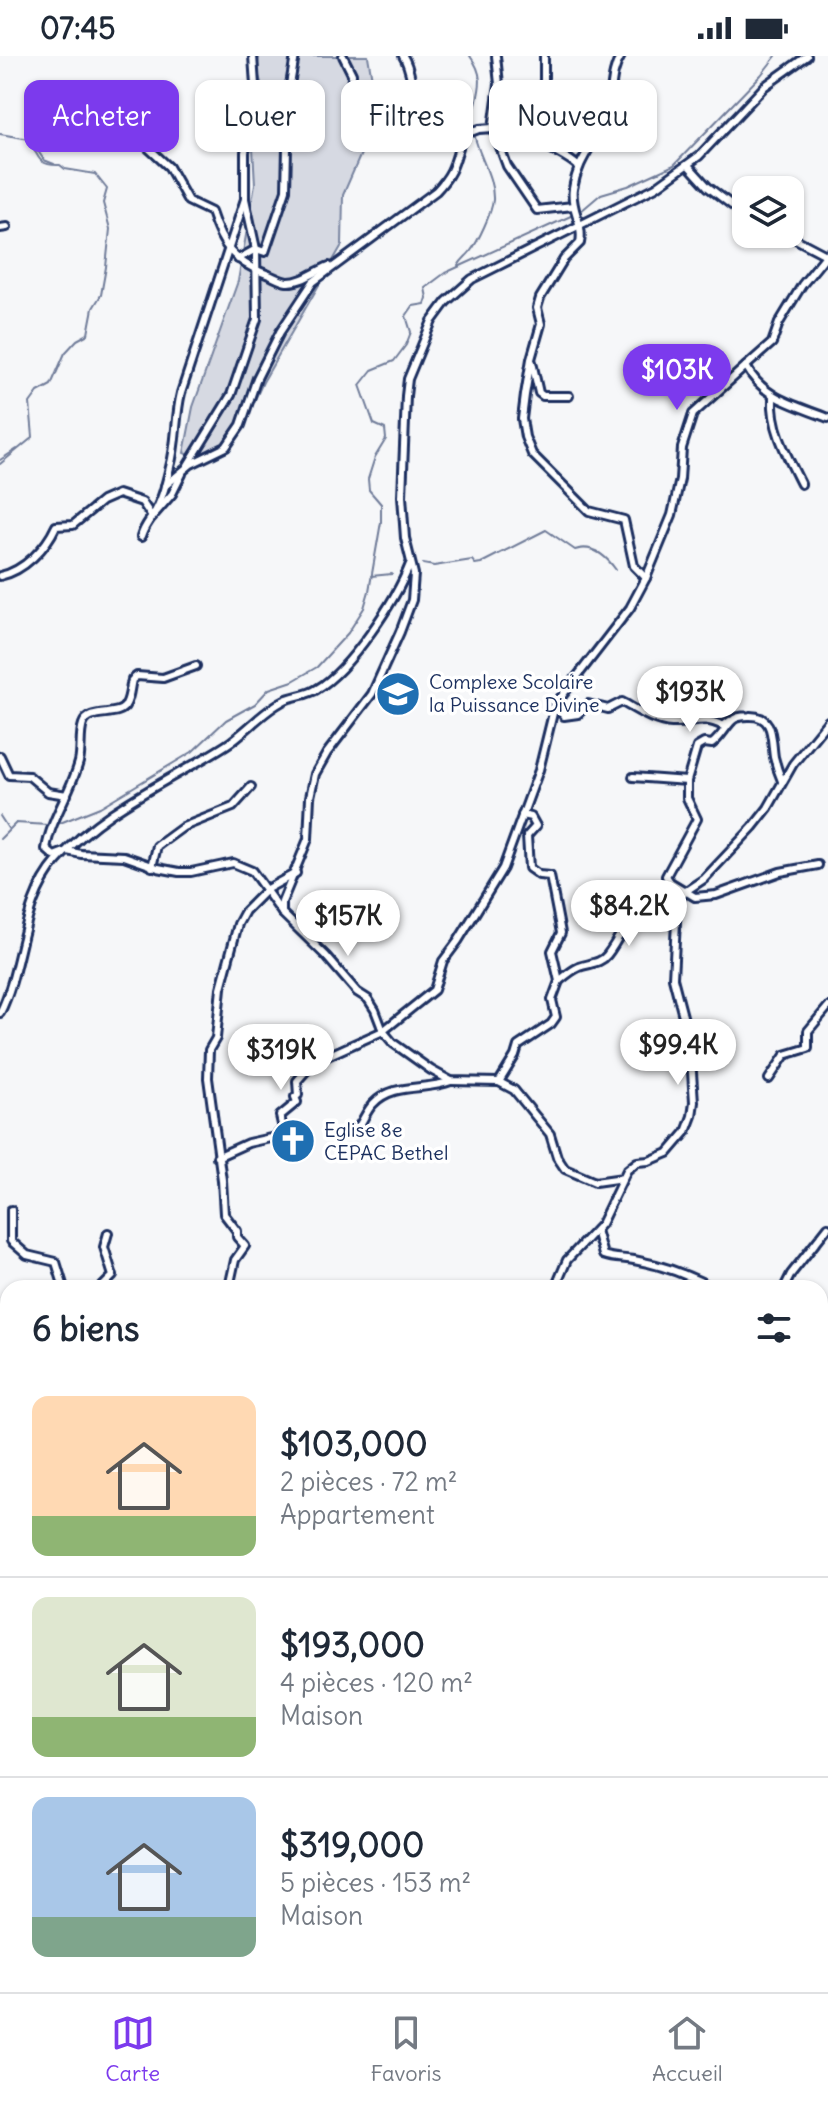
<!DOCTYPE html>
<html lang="fr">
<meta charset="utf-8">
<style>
:root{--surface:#fff;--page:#f2f2f3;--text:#1f2937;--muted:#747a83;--line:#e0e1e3;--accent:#7c3aed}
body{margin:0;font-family:Delius,sans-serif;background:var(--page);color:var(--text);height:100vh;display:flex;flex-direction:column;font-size:30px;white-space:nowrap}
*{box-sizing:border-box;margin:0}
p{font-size:26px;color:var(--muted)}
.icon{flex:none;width:44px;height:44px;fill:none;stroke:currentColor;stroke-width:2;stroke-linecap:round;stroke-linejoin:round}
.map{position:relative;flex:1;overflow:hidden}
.panel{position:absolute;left:0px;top:1224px;width:828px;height:712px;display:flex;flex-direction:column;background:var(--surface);border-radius:24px 24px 0 0;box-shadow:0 2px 6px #0004}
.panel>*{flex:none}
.banner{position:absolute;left:24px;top:24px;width:780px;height:72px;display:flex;gap:16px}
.fabs{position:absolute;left:732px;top:120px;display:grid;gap:16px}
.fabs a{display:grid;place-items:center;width:72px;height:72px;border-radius:16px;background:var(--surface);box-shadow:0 2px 6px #0004;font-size:40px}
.price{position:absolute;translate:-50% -68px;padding:0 18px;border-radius:28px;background:#fff;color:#222;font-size:26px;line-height:52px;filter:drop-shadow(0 2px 4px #0008)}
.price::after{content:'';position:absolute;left:50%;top:48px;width:24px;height:18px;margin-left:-12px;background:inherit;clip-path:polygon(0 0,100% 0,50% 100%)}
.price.current{background:var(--accent);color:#fff}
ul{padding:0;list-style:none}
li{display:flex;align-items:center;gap:24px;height:200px;padding:0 32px}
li+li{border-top:2px solid var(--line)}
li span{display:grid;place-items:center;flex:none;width:224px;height:160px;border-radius:16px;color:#555}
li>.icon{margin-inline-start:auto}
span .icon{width:96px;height:96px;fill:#fffc;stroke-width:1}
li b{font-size:34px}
h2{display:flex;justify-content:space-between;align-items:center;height:96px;padding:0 32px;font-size:34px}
.chip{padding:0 28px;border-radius:16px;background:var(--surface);box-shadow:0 2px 6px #0004;font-size:28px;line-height:72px}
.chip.current{background:var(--accent);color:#fff}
.status{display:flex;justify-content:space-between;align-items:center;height:56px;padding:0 40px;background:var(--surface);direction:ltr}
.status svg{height:22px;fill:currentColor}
.tab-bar{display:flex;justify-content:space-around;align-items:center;height:112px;border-top:2px solid var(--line);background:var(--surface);font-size:22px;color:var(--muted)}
.tab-bar a{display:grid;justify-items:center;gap:4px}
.tab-bar .current{color:var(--accent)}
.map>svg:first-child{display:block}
</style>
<div class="status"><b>07:45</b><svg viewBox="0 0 49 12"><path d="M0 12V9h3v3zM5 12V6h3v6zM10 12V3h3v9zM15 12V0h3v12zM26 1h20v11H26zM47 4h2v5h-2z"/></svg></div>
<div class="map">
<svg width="828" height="1936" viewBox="0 0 828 1936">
<rect width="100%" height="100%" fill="#f6f7f9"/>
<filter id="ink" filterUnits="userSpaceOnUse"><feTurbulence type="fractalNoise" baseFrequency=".0125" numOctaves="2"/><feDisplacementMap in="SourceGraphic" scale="16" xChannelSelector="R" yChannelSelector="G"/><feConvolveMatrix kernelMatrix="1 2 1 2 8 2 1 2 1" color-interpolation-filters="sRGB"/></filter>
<g filter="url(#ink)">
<polygon fill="#e6e8ee" points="0,1849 8,1852 8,1928 241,1928 241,1936 0,1936"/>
<g fill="#d6d9e2" stroke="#7884a0" stroke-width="2">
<polygon points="259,0 368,0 375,41 374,68 343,139 342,189 263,326 247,361 224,389 195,402 184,397 193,351 238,225 255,128 253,92 267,45 257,14"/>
<polygon points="8,1329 8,1462 0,1458 0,1340"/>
</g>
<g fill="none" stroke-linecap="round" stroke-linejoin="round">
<g stroke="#707c99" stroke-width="2">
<path d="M0,78l29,5c10,18 8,27 31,26l5,4 30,5 12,15 -4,14 7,26 -4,38 -5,28 -8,13 -5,26 -11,6 -12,13 -14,32 -13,7 -8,11 3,34 -33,27"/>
<polyline points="34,89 44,104 54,108"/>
<polyline points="581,155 601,138 628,130 674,109 761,19 776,0"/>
<path d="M458,210c4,-7 8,-9 12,-14 8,-10 22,-40 23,-52 1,-26 -18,-48 -20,-73 -1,-29 18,-43 -3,-71"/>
<polyline points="0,404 17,393"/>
<path d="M423,508l11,2 38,-6 3,4 6,-1 65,-33 29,20c17,-6 31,6 41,20"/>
<polyline points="371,520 392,518"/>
<polyline points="0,760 9,774"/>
<polyline points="55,769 100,751 192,696 226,664 255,648 269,633 293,625 317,611 348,577 364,552 369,535 381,466 381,448 369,434 368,423 375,401 386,383 385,373 374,368 360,329 372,314 394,305 406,289 411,276 406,260 413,250 425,248 427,242 425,232 445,217 573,159"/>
<polyline points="0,783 16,767 48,769"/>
<polyline points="820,1414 828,1405"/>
<polyline points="587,1936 587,1928"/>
</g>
<g stroke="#1b2f5e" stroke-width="12">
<g id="street">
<polyline points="343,0 352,18 350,67"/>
<path d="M403,0c10,15 7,36 17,50 10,14 33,14 43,29"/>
<path d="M544,0v25l-9,19 1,37c14,15 28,16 43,30"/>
<path d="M621,0c-11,17 -8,35 -13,54 -8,29 -30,46 -35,79 -3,20 11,34 7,54l-16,16 -24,39 -3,10 4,16 -10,35 -6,36 -3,24 3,18 7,17 57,57 35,9 10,46 12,12"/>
<path d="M88,55l9,9 13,3 19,15 15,6 25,23 19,34 23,11c11,34 22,50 58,63 5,2 12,6 18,7 14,1 29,-11 42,-16"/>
<polyline points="493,72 499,28 496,0"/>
<polyline points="688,109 708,131 746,160"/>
<polyline points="0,172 7,171"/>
<polyline points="786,178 826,199"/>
<polyline points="238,203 256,193 265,196 286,134 287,92 283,69 295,0"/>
<polyline points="532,306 539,337 543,340 569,340"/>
<polyline points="746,310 772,287 779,267 802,229 828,197"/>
<path d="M773,341c-2,31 14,59 28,87"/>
<polyline points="188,409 231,339 257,263 256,193 245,143"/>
<path d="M165,430l26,-22 35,-17 15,-22 16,-47 23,-46 33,-50 123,-91c20,-21 18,-30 27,-56l16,-6 14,-1 14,38 30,44 36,-4"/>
<path d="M141,481c3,-10 7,-14 12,-22 9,-14 13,-32 17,-48 7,-24 5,-50 11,-74l64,-194v-47l10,-34 1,-18 -3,-44"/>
<path d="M0,520c24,-5 46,-28 56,-50l17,-1 29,-24 16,-7 24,8 10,15 20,-23 10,-20"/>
<path d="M196,610l-33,12 -26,-2 -5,4c-2,7 -2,17 -6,24 -6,15 -37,3 -43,20 -4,11 -1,26 -4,38 -8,30 -28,56 -33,87l8,7 13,-5 14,3 43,2 34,12 21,4h12l42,-9 19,8 30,42 44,43 31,36 11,7 7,11 8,21 10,12 38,27 20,11 48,1 15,8 36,44 7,23 8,12 30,13 28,-4"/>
<path d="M555,649l9,11 14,-2 10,-10 20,5 14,-7c15,8 32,20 50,21 22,1 29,-8 51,3l7,-5"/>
<polyline points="0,700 9,719 29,720 48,736 67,739"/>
<polyline points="633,721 687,725"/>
<polyline points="152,811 157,790 183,771 233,751 251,731"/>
<path d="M670,826l-4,-6 31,-57 -10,-21v-17l10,-34 7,-4 8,1c9,-7 13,-16 20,-23 3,-4 12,-5 17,-5 26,-1 22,23 25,41 2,8 5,17 8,24"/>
<polyline points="282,857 282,846 308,783 310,741 315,718 327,697 372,638 400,576 412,544 414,518 405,482 402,440 406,340 408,323 432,265 446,246 472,223 656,131 699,100 765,30 807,0"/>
<path d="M559,925c6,-5 13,-11 20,-14 11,-4 21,-3 28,-12 21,-27 27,-64 63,-73l25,15 21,-2 64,-23 38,-7"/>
<path d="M0,957c24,-48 20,-110 57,-152 45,-52 111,-79 169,-116 20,-13 36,-33 57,-44 11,-6 24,-5 34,-12 33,-19 79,-89 93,-125"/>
<polyline points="769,1023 785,999 808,992 808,975 828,951"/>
<polyline points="499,1026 515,1000 518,990 551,968 556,961 552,944 559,925 552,895 561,877 550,820 539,819 529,812 527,780 536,770 531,761 522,759"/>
<path d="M359,1070c5,-7 8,-16 14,-22 20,-22 53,-13 78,-23"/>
<path d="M217,1101l31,-14 27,-6 8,-8 -3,-13 17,-14 -2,-5 3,-2 -1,-14 17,-19 69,-31 51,-41 9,-29 15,-20 45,-73 36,-98 16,-65 75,-97 16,-30 26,-63 8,-36 2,-31 11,-34 53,-48c17,33 50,39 82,52"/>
<polyline points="11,1154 11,1185 27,1199 56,1206 64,1232"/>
<path d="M596,1174l7,25c11,4 20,3 31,5 27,5 55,15 79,28"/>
<polyline points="101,1232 113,1220 104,1191 108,1177"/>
<polyline points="242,1232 230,1227 235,1204 245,1190 237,1181 237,1175 224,1158 222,1124 208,1022 209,994 216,982 221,932 238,868 245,855 267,833 296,817"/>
<polyline points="555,1232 567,1204 601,1168 627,1114 637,1106 649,1105 668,1097 686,1076 692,1060 694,1046 690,987 673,922 677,847 686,835 704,823 753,771 768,752 793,708 828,665"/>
<polyline points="784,1232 791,1218 828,1171"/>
<polyline points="0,1291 8,1295"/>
<polyline points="0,1335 8,1323"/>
<polyline points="820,1545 828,1536"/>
<polyline points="820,1722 828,1742"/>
<polyline points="820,1813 828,1761"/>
<polyline points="820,1838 828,1873"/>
<polyline points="477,1928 484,1936"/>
<polyline points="514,1936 531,1928"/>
</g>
</g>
<g stroke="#1b2f5e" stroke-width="18">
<g id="highway">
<polyline points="0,1858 8,1865"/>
<polyline points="36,1928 38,1936"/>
</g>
</g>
<use href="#street" stroke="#fff" stroke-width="6"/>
<use href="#highway" stroke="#fff" stroke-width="12"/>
</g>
</g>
<defs>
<g id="school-disc" transform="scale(2.3)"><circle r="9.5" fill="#1f6fb2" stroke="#fff"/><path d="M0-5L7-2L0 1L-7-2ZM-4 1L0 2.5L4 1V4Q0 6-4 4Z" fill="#fff"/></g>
<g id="church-disc" transform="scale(2.3)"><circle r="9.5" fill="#1f6fb2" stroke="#fff"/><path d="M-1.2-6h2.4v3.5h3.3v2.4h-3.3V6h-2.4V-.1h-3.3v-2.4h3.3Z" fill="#fff"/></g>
</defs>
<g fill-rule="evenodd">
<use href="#school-disc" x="398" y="638"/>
<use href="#church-disc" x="293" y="1085"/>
</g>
<g text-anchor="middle" stroke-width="7" stroke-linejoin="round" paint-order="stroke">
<g font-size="20" fill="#1b2f5e" stroke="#fff" text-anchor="start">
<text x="429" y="633">Complexe Scolaire<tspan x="429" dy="23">la Puissance Divine</tspan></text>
<text x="324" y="1081">Eglise 8e<tspan x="324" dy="23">CEPAC Bethel</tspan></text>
</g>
</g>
</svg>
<div class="fabs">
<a><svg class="icon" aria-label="layers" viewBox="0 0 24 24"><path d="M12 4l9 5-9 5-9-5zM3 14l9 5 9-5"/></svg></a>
</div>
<b class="price current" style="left:677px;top:356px">$103K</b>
<b class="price" style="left:690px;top:678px">$193K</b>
<b class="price" style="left:629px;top:892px">$84.2K</b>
<b class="price" style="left:348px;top:902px">$157K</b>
<b class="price" style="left:678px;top:1031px">$99.4K</b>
<b class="price" style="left:281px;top:1036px">$319K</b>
<div class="banner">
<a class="chip current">Acheter</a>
<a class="chip">Louer</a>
<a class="chip">Filtres</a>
<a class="chip">Nouveau</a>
</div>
<section class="panel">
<h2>6 biens<svg class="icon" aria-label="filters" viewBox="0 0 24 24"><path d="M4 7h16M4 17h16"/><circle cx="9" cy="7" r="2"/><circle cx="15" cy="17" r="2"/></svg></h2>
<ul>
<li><span style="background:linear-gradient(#ffd9b3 75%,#8fb573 0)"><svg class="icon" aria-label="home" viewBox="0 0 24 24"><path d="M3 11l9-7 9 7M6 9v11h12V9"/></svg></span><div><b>$103,000</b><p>2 pièces · 72 m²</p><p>Appartement</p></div></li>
<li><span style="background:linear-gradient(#dfe7d0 75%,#8fb573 0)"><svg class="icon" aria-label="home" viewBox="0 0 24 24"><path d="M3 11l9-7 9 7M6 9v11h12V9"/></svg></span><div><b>$193,000</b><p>4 pièces · 120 m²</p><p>Maison</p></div></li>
<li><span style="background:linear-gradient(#a9c7e8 75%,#7fa58c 0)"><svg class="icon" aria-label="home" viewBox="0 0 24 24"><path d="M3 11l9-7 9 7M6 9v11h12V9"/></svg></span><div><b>$319,000</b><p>5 pièces · 153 m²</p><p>Maison</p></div></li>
</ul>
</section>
</div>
<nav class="tab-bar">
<a class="current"><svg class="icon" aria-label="map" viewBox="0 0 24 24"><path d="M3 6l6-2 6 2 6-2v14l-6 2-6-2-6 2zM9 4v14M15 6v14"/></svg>Carte</a>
<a><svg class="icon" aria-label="saved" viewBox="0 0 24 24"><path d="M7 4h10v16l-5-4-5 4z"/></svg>Favoris</a>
<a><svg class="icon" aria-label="home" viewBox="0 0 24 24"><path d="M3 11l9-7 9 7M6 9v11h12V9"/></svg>Accueil</a>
</nav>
